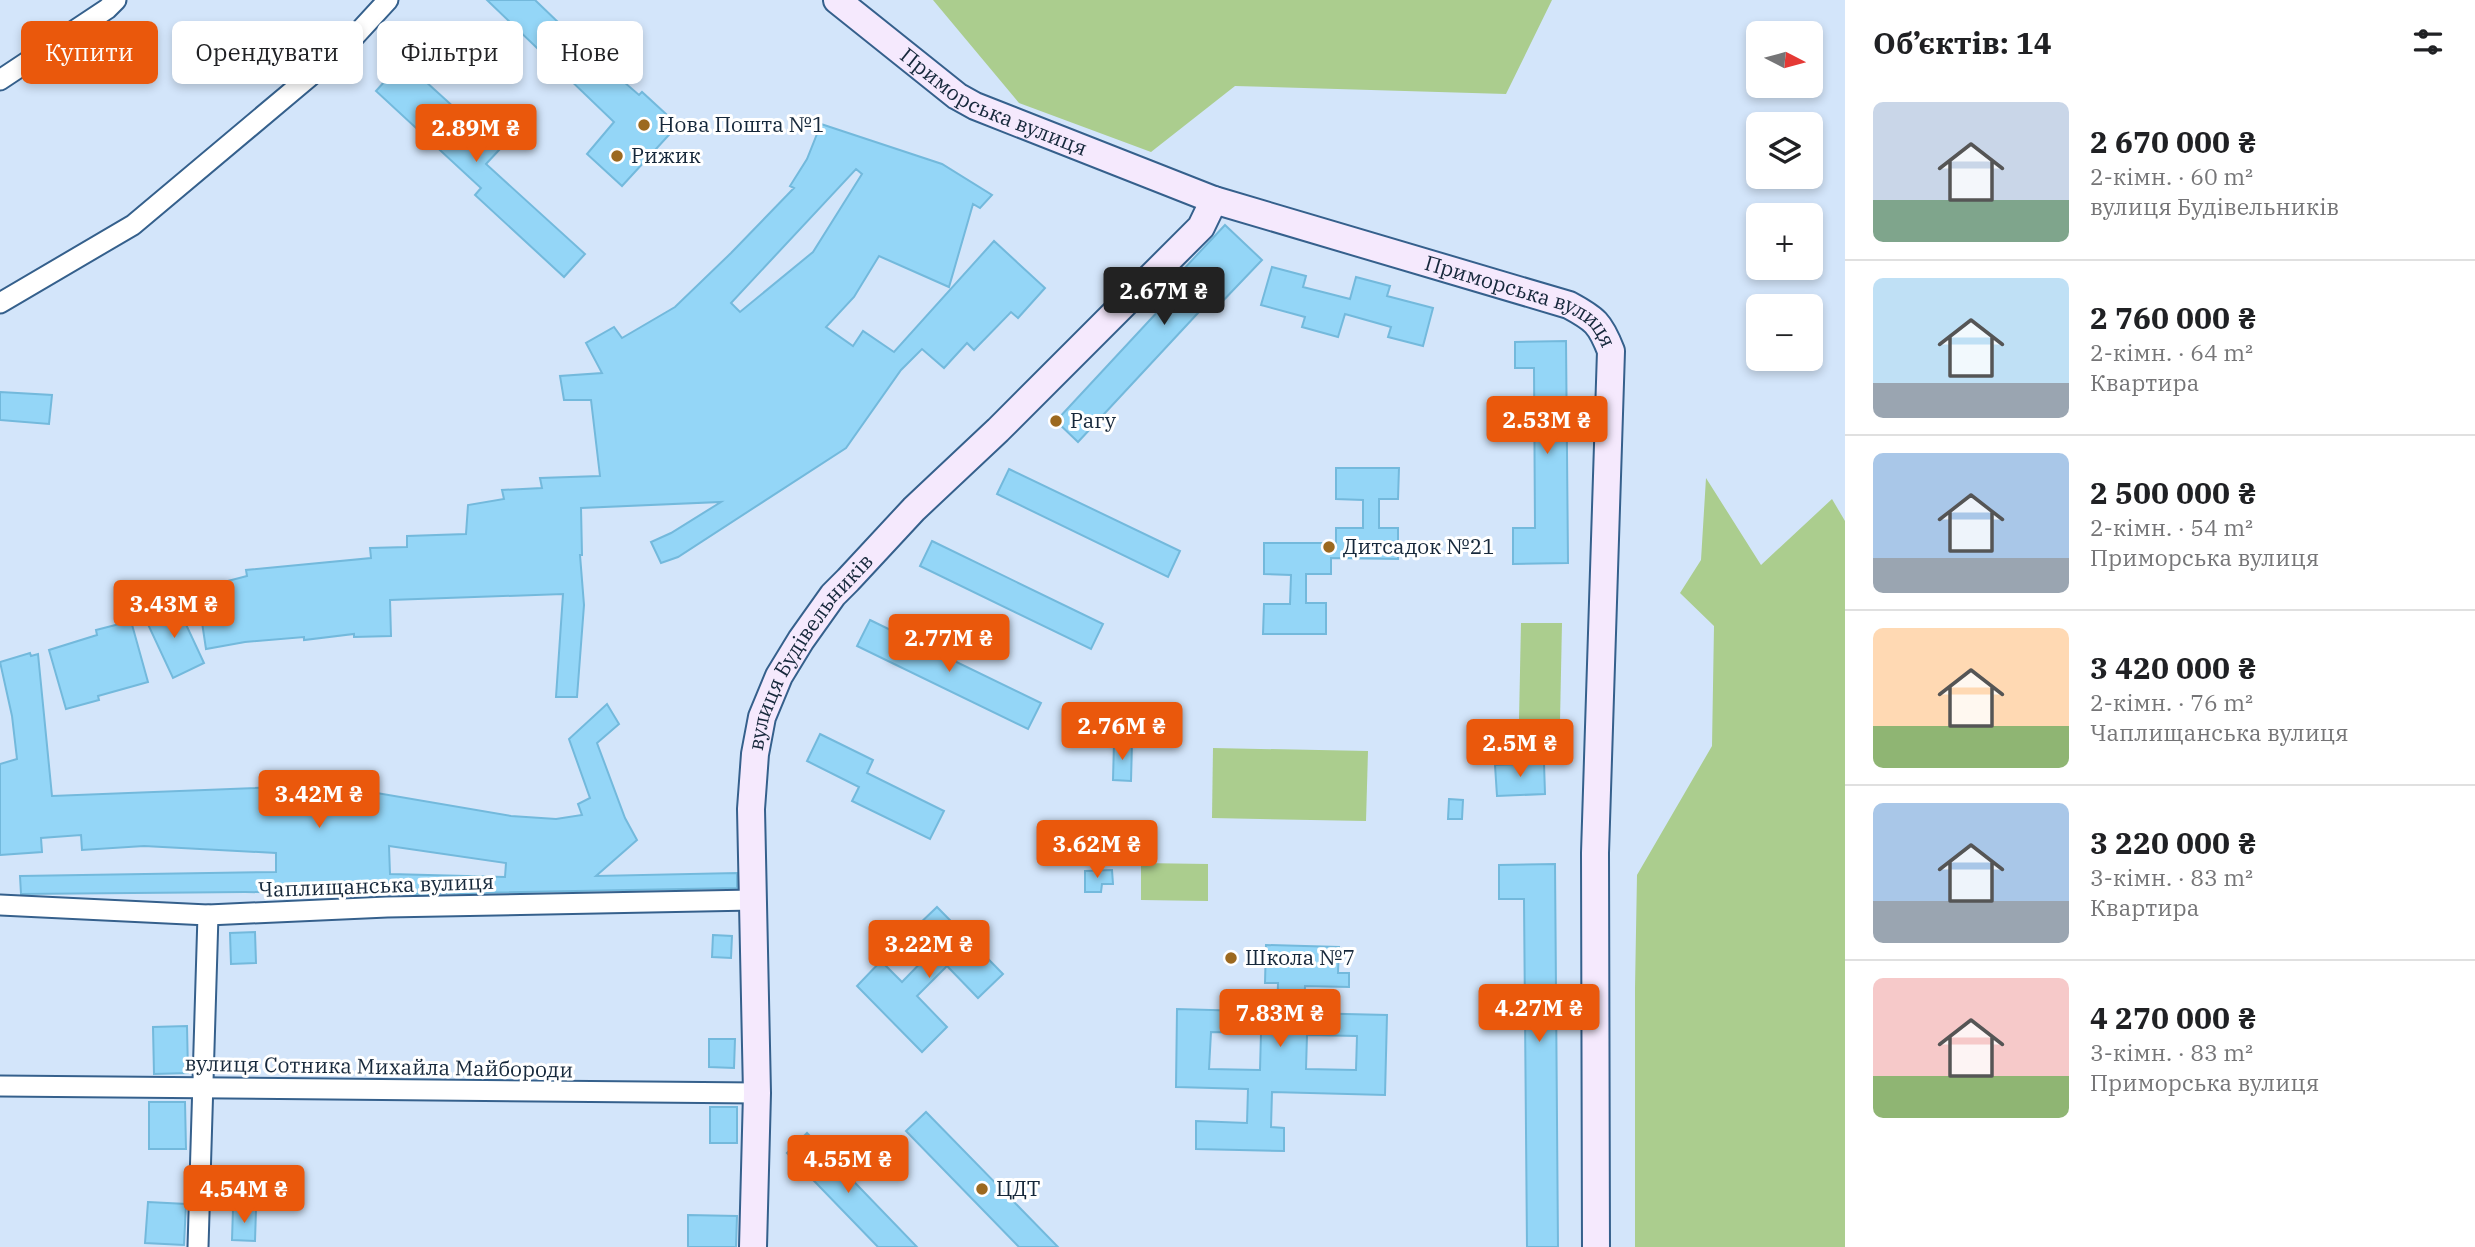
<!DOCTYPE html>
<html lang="uk">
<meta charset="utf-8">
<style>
:root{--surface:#fff;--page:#f6f6f6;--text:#202124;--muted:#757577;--line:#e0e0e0;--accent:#ea580c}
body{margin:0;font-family:"IBM Plex Serif",serif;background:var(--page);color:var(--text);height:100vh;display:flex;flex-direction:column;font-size:26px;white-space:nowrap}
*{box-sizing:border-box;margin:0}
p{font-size:23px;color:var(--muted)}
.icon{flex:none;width:38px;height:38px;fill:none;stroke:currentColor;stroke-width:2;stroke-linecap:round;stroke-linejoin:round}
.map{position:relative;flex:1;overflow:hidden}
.sheet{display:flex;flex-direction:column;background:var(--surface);width:630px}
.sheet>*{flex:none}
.banner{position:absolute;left:21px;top:21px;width:665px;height:63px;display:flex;gap:14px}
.needle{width:46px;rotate:96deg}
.fabs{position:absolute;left:1746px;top:21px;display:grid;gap:14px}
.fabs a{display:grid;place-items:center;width:77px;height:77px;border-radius:10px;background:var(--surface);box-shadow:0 4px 10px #0003;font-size:35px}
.price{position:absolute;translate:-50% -60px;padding:0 16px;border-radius:7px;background:var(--accent);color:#fff;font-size:23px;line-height:46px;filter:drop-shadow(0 2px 4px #0008)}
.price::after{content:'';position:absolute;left:50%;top:42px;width:21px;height:16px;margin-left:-10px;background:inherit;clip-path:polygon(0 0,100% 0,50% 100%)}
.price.selected{background:#222;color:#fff}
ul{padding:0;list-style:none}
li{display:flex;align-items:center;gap:21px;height:175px;padding:0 28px}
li+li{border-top:2px solid var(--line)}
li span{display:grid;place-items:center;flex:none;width:196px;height:140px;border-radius:10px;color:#555}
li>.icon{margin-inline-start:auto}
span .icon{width:84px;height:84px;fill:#fffc;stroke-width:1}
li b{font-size:30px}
h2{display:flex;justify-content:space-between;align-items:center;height:84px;padding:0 28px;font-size:30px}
.tag{padding:0 24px;border-radius:10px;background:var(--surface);box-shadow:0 4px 10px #0003;font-size:24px;line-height:63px}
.tag.selected{background:var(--accent);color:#fff}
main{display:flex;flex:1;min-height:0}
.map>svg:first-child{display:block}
</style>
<main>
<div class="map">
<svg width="1845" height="1247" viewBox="0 0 1845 1247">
<rect width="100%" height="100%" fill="#d3e5fa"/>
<g fill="#abcd8e">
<polygon points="933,0 1552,0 1506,94 1235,86 1151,152 1019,103"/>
<polygon points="1706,478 1761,565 1832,499 1845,521 1845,1247 1635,1247 1635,988 1637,875 1712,746 1714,626 1680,593 1701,560"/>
<polygon points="1521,623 1562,623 1560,721 1519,720"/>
<polygon points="1213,748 1368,751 1366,821 1212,818"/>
<polygon points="1141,863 1208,864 1208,901 1141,900"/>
</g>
<g fill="#94d6f7" stroke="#73b9dc" stroke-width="2" fill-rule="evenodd">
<polygon points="487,0 535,0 587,50 639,95 642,92 678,125 622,186 587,154 614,122"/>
<polygon points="403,61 500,149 486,164 585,254 564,277 475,195 481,188 376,91"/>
<path d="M821,124l121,40 50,31 -12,13 -7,-4 -24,83 -70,-31 -25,41 -28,30 27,19 10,-15 31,21 100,-111 51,47 -27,30 -7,-6 -37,38 -7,-7 -23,25 -22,-19 -21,21 -55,78 -168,109 -17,6 -10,-21 20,-9 50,-31 -140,6 1,47h-2l4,50 -7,92h-21l7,-103 -173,6 1,36 -37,1v-3l-50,6v-3l-59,5 -39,7 -9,-60 50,-13 -1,-6 125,-12 -1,-10 37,-1v-11l59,-2 2,-29 36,-6 -2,-9 40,-2 -2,-10 60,-2 -9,-76h-27l-4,-24 42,-3 -16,-30 28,-16 8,11 53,-31 56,-54 63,-65 -4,-2 17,-27zM856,169l6,5 -49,78 -73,60 -9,-9z"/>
<polygon points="1225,225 1262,260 1218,306 1211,299 1078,442 1056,421 1188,279 1181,272"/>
<polygon points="1272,267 1306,276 1303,287 1350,299 1356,277 1390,286 1387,296 1433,308 1423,346 1388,337 1391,327 1345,314 1338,337 1302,327 1305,317 1261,305"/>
<polygon points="1566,341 1568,563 1513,564 1513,528 1535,528 1534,368 1515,368 1515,342"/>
<polygon points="0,392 52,395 49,424 0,420"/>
<polygon points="1336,468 1399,468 1398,499 1379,499 1379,528 1398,528 1398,559 1331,558 1331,574 1306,574 1306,603 1326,603 1326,634 1263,634 1264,604 1290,604 1291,575 1264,574 1264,543 1336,543 1336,528 1363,528 1363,500 1336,499"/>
<polygon points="1009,469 1180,551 1168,577 997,494"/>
<polygon points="932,541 1103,624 1091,649 920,566"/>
<polygon points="176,603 204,663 173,678 145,618"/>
<polygon points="870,620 1041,703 1028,729 857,646"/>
<polygon points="131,621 148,682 98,696 99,700 66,709 49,650 97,635 96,630"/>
<path d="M30,653l1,3 7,-2 14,142 278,-11 181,31 45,3 26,-4 -4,-11 12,-6 -21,-59 38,-35 12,20 -22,19 28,75 12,22 -41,36 141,-3v15l-318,6 -174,-2 -224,2 -1,-18 256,-4v-19l-132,-7 -62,4 -1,-15 -40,3 1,14 -42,3v-91l17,-5 -5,-43 -12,-54zM389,846l117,17 -1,14 -115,-3z"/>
<polygon points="820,734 873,760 867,773 944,811 930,839 852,801 859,787 807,761"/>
<polygon points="1114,742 1132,743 1131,781 1113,780"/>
<polygon points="1544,763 1545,794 1497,796 1495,765"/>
<polygon points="1449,799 1463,800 1462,819 1448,819"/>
<polygon points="1555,864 1558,1247 1527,1247 1524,899 1499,899 1499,865"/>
<polygon points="1112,870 1113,884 1102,884 1101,892 1085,892 1085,871"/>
<polygon points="937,907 1003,974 978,998 947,966 917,996 947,1027 922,1052 857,986 881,961 902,982 935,948 915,928"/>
<polygon points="255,932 256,963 231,964 230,933"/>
<polygon points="713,935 732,936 731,958 712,957"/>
<path d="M1266,945l73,2 -1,26h11v14l-44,-1 -1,27 83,2 -2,80 -113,-3 -1,35 13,1v23l-88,-2v-28l51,2 1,-34 -72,-2 1,-78 100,3 1,-29h-13zM1211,1032l50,1 -1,37 -51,-1zM1307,1035l50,1 -1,34 -50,-1z"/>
<polygon points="187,1026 188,1073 154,1074 153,1027"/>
<polygon points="709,1039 735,1039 734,1068 709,1067"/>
<polygon points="149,1102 185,1102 186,1149 149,1149"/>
<rect x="710" y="1107" width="27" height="36"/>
<polygon points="926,1112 1058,1247 1019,1247 906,1131"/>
<polygon points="807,1133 917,1247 878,1247 787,1153"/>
<polygon points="148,1202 186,1204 184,1245 145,1243"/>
<polygon points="233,1208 256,1209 255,1241 232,1240"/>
<polygon points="688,1215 737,1216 736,1247 688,1247"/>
</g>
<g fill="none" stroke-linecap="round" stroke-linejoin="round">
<g stroke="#35608c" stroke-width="23">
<g id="street">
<polyline points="0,80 107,9 116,0"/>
<polyline points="0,303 133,225 314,73 354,37 388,0"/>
<polyline points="0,905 208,915 387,907 753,900"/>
<polyline points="0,1086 757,1093"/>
<polyline points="198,1247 208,915"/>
</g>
</g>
<g stroke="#35608c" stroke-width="30">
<g id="secondary">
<path id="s1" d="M837,0l120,96 18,10 239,94 355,105c26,14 31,18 42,46l-16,502 1,394"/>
<path id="s2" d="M753,1247l4,-154 -6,-284 4,-55 7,-37 17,-41 22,-36 32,-45 15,-15 66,-71 84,-79 203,-203 13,-27"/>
</g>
</g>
<use href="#street" stroke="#fff" stroke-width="19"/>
<use href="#secondary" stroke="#f5e9fd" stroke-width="26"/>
</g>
<g fill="#9c691f" stroke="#fff" stroke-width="2.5">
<circle cx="644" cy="125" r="7"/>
<circle cx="617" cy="156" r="7"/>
<circle cx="1056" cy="421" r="7"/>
<circle cx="1329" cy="547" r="7"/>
<circle cx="1231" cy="958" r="7"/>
<circle cx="982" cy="1189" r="7"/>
</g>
<g text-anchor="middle" stroke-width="6" stroke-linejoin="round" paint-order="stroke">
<g font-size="21" fill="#16283b" stroke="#fff">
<text dy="7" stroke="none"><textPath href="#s1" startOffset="189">Приморська вулиця</textPath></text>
<text dy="7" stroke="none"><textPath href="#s1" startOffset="756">Приморська вулиця</textPath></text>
<text dy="7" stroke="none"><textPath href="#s2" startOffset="611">вулиця Будівельників</textPath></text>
<text transform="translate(376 886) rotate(-2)" y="7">Чаплищанська вулиця</text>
<text transform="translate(379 1067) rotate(1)" y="7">вулиця Сотника Михайла Майбороди</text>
</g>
<g font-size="21" fill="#16283b" stroke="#fff" text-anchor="start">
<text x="658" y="132">Нова Пошта №1</text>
<text x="631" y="163">Рижик</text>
<text x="1070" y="428">Рагу</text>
<text x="1343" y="554">Дитсадок №21</text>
<text x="1245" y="965">Школа №7</text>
<text x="996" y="1196">ЦДТ</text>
</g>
</g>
</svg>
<div class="fabs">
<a><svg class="needle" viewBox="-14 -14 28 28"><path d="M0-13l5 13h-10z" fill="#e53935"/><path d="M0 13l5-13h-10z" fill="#757577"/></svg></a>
<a><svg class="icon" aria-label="layers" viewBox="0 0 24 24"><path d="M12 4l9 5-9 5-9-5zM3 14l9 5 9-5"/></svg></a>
<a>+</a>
<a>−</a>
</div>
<b class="price" style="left:476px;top:164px">2.89M ₴</b>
<b class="price selected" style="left:1164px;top:327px">2.67M ₴</b>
<b class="price" style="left:1547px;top:456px">2.53M ₴</b>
<b class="price" style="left:174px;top:640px">3.43M ₴</b>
<b class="price" style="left:949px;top:674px">2.77M ₴</b>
<b class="price" style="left:1122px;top:762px">2.76M ₴</b>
<b class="price" style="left:1520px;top:779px">2.5M ₴</b>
<b class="price" style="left:319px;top:830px">3.42M ₴</b>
<b class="price" style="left:1097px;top:880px">3.62M ₴</b>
<b class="price" style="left:929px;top:980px">3.22M ₴</b>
<b class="price" style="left:1539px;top:1044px">4.27M ₴</b>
<b class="price" style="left:1280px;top:1049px">7.83M ₴</b>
<b class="price" style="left:848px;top:1195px">4.55M ₴</b>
<b class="price" style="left:244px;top:1225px">4.54M ₴</b>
<div class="banner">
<a class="tag selected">Купити</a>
<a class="tag">Орендувати</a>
<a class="tag">Фільтри</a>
<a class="tag">Нове</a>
</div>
</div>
<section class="sheet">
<h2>Об’єктів: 14<svg class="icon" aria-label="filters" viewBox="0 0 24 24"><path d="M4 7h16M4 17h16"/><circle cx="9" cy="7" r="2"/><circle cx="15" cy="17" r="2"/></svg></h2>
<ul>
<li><span style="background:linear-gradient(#c9d6e8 70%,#7fa58c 0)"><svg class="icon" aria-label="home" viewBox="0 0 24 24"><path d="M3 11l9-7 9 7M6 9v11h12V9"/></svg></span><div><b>2 670 000 ₴</b><p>2-кімн. · 60 m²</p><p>вулиця Будівельників</p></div></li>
<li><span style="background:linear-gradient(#bfe0f5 75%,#9aa5b1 0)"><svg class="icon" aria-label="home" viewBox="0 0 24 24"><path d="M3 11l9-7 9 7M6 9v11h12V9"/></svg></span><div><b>2 760 000 ₴</b><p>2-кімн. · 64 m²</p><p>Квартира</p></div></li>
<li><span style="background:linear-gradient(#a9c7e8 75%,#9aa5b1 0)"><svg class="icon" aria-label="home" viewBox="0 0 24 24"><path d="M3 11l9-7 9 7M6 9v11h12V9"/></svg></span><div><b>2 500 000 ₴</b><p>2-кімн. · 54 m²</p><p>Приморська вулиця</p></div></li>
<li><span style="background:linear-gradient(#ffd9b3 70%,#8fb573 0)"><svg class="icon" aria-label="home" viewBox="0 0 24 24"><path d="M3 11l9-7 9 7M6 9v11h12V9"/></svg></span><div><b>3 420 000 ₴</b><p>2-кімн. · 76 m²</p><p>Чаплищанська вулиця</p></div></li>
<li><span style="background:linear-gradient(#a9c7e8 70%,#9aa5b1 0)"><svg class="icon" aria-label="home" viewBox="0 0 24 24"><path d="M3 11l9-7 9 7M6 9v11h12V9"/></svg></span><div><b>3 220 000 ₴</b><p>3-кімн. · 83 m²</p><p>Квартира</p></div></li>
<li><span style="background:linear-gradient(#f6c9c9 70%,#8fb573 0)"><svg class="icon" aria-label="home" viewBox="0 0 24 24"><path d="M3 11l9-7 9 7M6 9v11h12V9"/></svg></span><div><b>4 270 000 ₴</b><p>3-кімн. · 83 m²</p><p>Приморська вулиця</p></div></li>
</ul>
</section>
</main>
